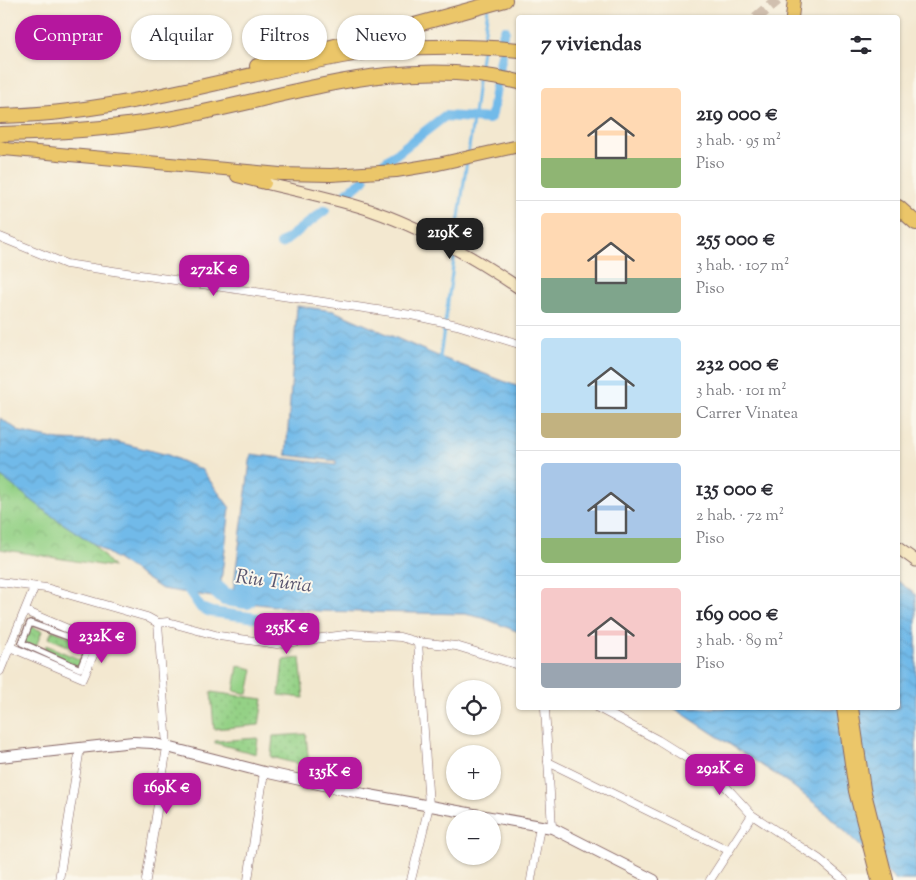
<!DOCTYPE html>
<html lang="es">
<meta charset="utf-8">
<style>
:root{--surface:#fff;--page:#f2f2f3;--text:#2b2b33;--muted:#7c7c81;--line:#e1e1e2;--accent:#b5179e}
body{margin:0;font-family:"Sorts Mill Goudy",serif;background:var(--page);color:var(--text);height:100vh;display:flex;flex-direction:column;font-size:19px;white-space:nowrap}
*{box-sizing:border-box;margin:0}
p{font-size:16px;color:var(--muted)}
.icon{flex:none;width:28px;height:28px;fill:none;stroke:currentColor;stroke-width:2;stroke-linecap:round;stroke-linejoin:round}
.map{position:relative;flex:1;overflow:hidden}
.sheet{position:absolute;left:516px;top:15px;width:384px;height:695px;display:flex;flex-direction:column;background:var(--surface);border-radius:5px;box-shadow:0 1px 4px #0004}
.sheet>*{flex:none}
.top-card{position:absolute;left:15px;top:15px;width:426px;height:45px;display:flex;gap:10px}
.fabs{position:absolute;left:446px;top:680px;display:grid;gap:10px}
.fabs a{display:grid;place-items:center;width:55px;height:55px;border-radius:50%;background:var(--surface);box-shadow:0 1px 4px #0004;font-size:25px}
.price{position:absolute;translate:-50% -42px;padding:0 11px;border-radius:10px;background:var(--accent);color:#fff;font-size:16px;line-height:32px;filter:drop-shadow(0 1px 2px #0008)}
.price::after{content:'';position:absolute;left:50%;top:30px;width:15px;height:11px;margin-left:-8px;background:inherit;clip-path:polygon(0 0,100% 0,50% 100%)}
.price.on{background:#222;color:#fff}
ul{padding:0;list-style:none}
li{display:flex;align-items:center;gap:15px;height:125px;padding:0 25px}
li+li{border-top:1px solid var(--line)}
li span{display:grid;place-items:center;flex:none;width:140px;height:100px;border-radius:5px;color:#555}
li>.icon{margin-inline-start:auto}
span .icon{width:60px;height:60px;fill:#fffc;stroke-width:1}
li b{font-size:21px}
h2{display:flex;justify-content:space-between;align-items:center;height:60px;padding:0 25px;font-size:21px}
.chip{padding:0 18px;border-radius:22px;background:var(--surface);box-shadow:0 1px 4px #0004;font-size:18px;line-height:45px}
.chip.on{background:var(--accent);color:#fff}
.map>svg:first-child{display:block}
</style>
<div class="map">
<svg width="916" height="880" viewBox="0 0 916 880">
<defs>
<pattern id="grass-dots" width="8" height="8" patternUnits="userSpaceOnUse" patternTransform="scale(1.25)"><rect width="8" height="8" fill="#94d186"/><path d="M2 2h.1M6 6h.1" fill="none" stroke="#81b374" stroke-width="1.8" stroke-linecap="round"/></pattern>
<pattern id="park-crowns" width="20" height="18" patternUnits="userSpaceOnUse" patternTransform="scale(1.25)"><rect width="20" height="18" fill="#94d186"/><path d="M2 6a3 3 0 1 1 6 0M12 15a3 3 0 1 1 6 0" fill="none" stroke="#81b374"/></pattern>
<pattern id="water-waves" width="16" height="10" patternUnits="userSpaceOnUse" patternTransform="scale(1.25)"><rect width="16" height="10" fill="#71bae9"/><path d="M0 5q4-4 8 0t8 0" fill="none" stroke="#639fc8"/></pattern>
</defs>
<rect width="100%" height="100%" fill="#fbf7ec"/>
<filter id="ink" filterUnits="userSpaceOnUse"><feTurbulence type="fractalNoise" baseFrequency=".02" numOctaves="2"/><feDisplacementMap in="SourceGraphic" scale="10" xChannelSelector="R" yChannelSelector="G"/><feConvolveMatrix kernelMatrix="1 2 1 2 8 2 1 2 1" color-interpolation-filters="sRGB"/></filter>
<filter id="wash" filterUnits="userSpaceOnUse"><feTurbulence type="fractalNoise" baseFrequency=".0096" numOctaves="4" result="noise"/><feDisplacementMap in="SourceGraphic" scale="20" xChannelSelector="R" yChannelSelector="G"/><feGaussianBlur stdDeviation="1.12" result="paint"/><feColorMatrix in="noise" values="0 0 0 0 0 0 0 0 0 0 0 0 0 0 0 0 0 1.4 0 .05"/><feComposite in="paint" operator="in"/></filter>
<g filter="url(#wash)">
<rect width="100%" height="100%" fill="#f3e8d0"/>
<g fill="url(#grass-dots)" stroke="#6f7858">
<polygon points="52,630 90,645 87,654 49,638"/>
<polygon points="46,645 83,661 80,669 43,653"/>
<polygon points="300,658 304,698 279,695 283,660"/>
<polygon points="211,692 263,699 259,725 214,729"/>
<polygon points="306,734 309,767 271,757 273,736"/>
<polygon points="258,738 256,754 215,743 215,741"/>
</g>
<g fill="url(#park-crowns)" stroke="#6f7858">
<polygon points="0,475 90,540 113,567 0,549"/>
<polygon points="29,626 42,631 35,649 22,643"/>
</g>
<polygon fill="#94d186" stroke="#6f7858" points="238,666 253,669 248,694 234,691"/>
<g fill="url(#water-waves)" stroke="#5e6c8a">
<polygon points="297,306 334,311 440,357 519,387 519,632 483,618 465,614 315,611 225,600 226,594 235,595 233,592 251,454 336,465 336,461 286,455"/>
<polygon points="0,418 21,432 59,440 117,442 168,455 202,470 230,508 219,598 162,589 56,519 0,476"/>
<polygon points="898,581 916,595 916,880 895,880 823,810 790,784 674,708 898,708"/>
</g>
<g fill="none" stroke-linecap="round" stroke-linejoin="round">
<g stroke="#71bae9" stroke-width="3">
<polyline points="483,44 488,8"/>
<polyline points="479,71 482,50"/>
<polyline points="474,116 478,80"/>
<polyline points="468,154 473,120"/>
<polyline points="455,246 467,160"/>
<polyline points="440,357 455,252"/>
</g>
<g stroke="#71bae9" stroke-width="10">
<polyline points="502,38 505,30"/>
<polyline points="499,69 502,55"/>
<polyline points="383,164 445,116 489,119 492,114 496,86"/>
<polyline points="347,193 364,180"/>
<polyline points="281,244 325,210"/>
<polyline points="183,582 201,608 211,612 265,619"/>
</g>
<polyline stroke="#71bae9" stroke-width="18" points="201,578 205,579 225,597 247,600"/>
</g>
</g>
<g filter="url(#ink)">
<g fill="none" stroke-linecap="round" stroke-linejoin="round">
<polyline stroke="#d1c0af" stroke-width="12" stroke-dasharray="12 6" stroke-linecap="butt" points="756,18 777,0"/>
<g stroke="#856565" stroke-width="8">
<polygon id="pedestrian" points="30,623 90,645 80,669 22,643"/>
</g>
<g stroke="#856565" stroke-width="9">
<g id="minor">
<polyline points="0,237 66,264 411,315 457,325 519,344"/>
<polyline points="0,582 46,588 147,617 158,623 168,622 219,636 277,644 352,634 400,637 418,642 456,646 519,665"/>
<polyline points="10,647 83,678 99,642 25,611"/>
<polyline points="0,671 34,588"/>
<polyline points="545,708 552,828"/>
<polyline points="598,708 658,740 717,777 752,815 819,859 844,880"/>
<polyline points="548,762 728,850"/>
<polyline points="59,880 80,748"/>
<polyline points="146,880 167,747 158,623"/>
<polyline points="248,880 264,772"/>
<polyline points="411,880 429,806 418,642"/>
<polyline points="531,880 540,826"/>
<polyline points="710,880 752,815"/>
</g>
</g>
<g stroke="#856565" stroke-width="12">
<polyline id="tertiary" points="0,757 133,742 152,743 264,772 364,794 552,828 654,880"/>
</g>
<g stroke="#856565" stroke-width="13">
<g id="secondary">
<path d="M265,183c36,9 73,16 108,28 52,18 100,46 146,77"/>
<polyline points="898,548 916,561"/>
</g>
</g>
<g stroke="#856565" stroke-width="14">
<g id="trunk">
<polyline points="792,18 794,0"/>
<polyline points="4,149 280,174 331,175 396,171 438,164 519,146"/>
<polyline points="237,176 265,183"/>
<polyline points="852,708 864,789 887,880"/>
</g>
</g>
<g stroke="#856565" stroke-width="16">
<g id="motorway">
<polyline points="257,66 378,35 505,0"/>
<path d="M0,116c116,-2 228,-39 342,-60 58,-11 118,-11 177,-6"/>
<path d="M0,134c54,-1 108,-5 162,-14 122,-20 230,-68 357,-38"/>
<polyline points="0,148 4,149"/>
<polyline points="898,207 916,223"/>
<polyline points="844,708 856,791 879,880"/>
</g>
</g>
<use href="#pedestrian" stroke="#fff" stroke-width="5.5"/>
<use href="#minor" stroke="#fff" stroke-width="8"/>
<use href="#tertiary" stroke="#fff" stroke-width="10"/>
<use href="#secondary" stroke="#f7e8c3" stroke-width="11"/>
<use href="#trunk" stroke="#ebc669" stroke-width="12"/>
<use href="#motorway" stroke="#ebc669" stroke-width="14"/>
</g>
</g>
<g text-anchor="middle" stroke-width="4" stroke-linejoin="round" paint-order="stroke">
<g font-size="20" font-style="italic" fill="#58556e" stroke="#fbf7ec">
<text transform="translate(274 580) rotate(7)" y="7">Riu Túria</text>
</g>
</g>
</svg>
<div class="fabs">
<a><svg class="icon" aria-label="locate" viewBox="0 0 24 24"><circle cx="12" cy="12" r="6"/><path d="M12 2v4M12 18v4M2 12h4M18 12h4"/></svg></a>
<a>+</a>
<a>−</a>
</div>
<b class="price on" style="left:450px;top:260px">219K €</b>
<b class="price" style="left:214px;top:297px">272K €</b>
<b class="price" style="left:287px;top:655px">255K €</b>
<b class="price" style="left:102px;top:664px">232K €</b>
<b class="price" style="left:720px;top:796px">292K €</b>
<b class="price" style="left:330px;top:799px">135K €</b>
<b class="price" style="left:167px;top:815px">169K €</b>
<div class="top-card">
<a class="chip on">Comprar</a>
<a class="chip">Alquilar</a>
<a class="chip">Filtros</a>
<a class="chip">Nuevo</a>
</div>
<section class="sheet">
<h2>7 viviendas<svg class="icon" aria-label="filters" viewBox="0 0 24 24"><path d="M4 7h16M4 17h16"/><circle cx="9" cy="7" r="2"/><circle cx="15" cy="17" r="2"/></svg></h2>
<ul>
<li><span style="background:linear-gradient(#ffd9b3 70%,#8fb573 0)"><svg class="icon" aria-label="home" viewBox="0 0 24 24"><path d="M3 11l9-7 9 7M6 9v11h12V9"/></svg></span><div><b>219 000 €</b><p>3 hab. · 95 m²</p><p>Piso</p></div></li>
<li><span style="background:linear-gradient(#ffd9b3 65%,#7fa58c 0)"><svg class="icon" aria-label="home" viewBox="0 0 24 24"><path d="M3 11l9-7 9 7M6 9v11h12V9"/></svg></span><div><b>255 000 €</b><p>3 hab. · 107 m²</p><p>Piso</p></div></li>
<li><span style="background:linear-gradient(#bfe0f5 75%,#c2b280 0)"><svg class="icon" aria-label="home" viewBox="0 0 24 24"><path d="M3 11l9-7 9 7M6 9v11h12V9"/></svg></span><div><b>232 000 €</b><p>3 hab. · 101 m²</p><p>Carrer Vinatea</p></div></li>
<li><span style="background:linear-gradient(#a9c7e8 75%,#8fb573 0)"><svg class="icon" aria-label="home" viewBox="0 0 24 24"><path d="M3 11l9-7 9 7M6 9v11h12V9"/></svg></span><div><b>135 000 €</b><p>2 hab. · 72 m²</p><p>Piso</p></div></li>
<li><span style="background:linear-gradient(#f6c9c9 75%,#9aa5b1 0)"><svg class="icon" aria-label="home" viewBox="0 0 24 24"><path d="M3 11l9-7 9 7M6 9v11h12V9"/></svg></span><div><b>169 000 €</b><p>3 hab. · 89 m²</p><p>Piso</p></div></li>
</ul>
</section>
</div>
